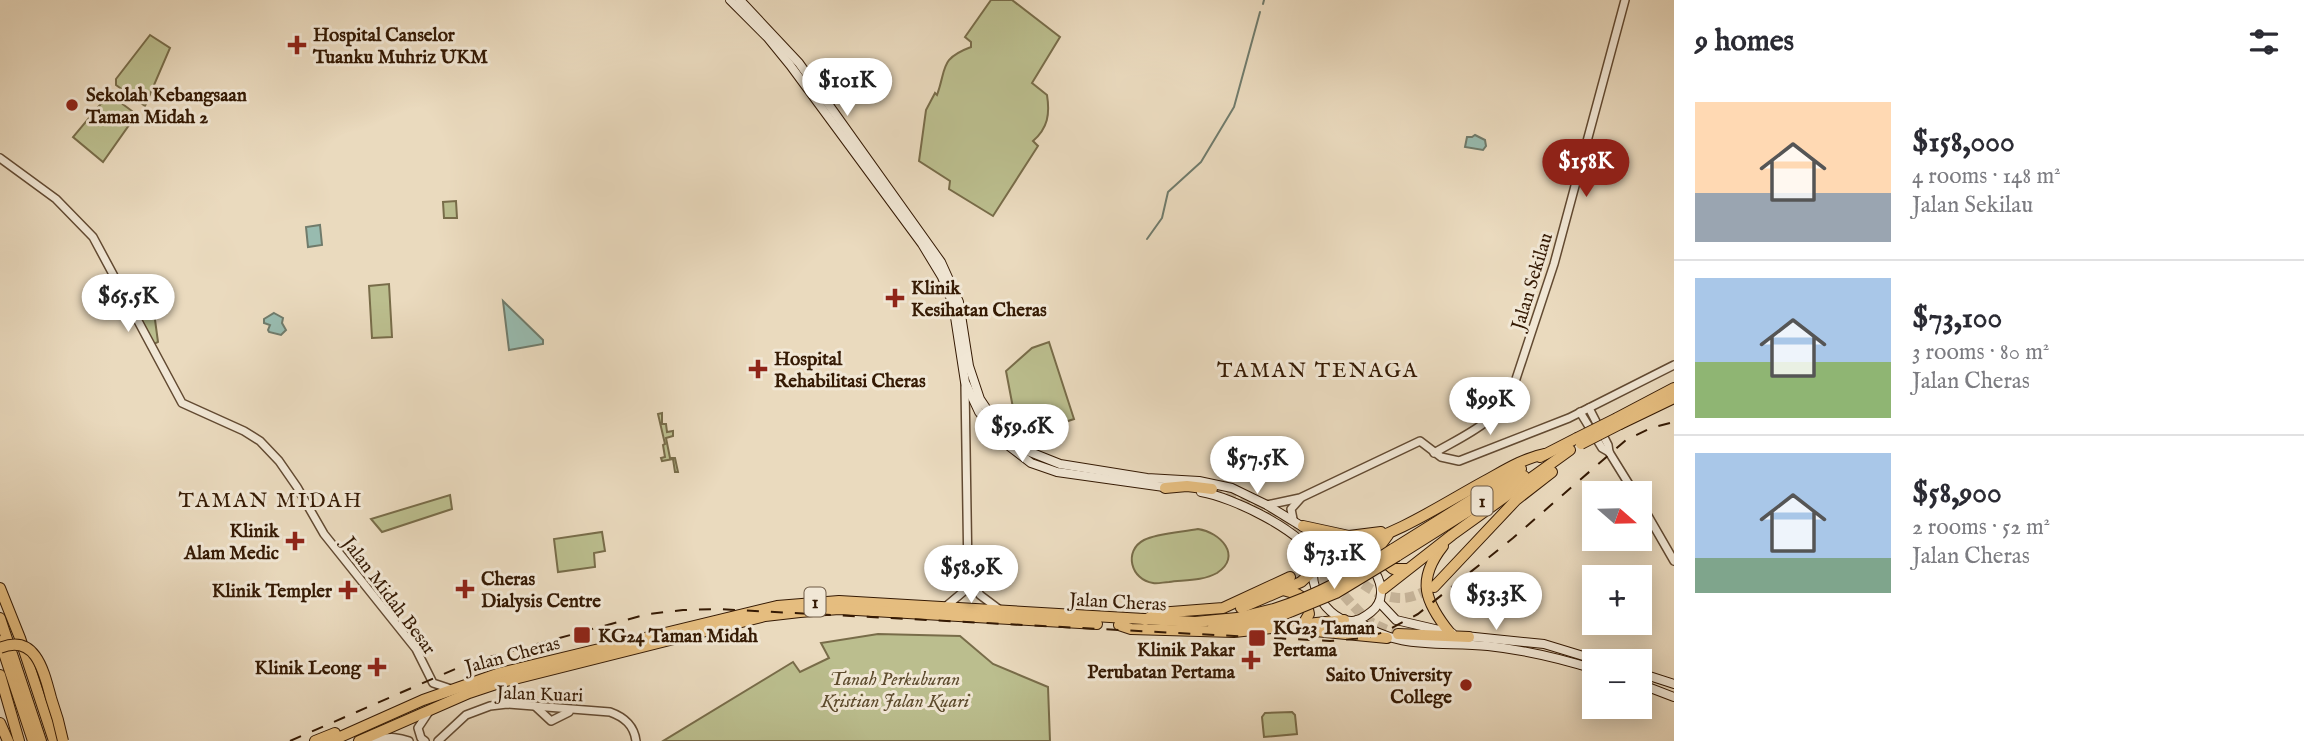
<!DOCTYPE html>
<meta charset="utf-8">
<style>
:root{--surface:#fff;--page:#f2f2f3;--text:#2b2b33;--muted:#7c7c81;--line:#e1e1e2;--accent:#8f2418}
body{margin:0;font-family:"IM FELL English",serif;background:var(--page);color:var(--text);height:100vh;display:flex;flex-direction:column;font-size:26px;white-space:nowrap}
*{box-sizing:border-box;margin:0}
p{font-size:23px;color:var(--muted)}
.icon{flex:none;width:38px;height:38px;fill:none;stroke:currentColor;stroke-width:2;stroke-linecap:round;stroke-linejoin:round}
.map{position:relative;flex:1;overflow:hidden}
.side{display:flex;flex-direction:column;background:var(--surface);width:630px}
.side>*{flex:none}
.needle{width:46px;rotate:110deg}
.buttons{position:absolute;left:1582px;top:481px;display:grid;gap:14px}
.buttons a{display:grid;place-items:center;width:70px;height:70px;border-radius:0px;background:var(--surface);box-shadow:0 4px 18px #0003;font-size:35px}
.price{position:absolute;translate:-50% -60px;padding:0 16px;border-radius:24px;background:#fff;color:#222;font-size:23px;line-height:46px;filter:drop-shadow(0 2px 4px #0008)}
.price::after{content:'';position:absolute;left:50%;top:42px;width:21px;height:16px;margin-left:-10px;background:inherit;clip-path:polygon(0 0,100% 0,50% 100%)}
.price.on{background:var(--accent);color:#fff}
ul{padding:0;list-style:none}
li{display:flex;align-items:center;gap:21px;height:175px;padding:0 21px}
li+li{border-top:2px solid var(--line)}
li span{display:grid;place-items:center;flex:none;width:196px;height:140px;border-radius:0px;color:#555}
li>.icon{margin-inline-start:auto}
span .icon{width:84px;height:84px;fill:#fffc;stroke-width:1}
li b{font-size:30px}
h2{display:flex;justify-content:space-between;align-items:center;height:84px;padding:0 21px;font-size:30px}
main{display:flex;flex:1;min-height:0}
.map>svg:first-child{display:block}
</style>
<main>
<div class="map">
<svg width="1674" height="741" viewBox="0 0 1674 741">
<rect width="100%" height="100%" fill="#eadabe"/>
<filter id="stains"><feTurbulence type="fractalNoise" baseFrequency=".00286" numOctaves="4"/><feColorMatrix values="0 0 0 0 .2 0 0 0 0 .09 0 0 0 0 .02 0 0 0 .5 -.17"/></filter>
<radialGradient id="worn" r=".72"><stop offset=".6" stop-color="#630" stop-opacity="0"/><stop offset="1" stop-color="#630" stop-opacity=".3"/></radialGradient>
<g fill="#bbbe8e" stroke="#786c49" stroke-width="2">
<path d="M991,0h21l48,37 -28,46 15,12c3,19 1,33 -14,46l5,5 -45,70 -44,-27 1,-8 -31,-20 7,-51 9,-17 2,2c10,-27 2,-36 34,-48v-5l-6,-5z"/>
<polygon points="150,35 170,48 145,106 116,85 116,79"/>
<polygon points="109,94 132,111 134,118 103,162 73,137"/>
<polygon points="456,201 457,218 444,218 443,202"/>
<polygon points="149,275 158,342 154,344 118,276"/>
<polygon points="389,284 392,337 372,338 369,286"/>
<polygon points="1049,342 1074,419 1035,432 1014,413 1006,371 1032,348"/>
<polygon points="662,413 662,424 666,424 667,432 673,431 673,436 666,438 670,458 675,458 678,472 675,472 673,459 662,461 661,458 665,457 663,445 665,444 658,414"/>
<polygon points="450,495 452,509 382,532 371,519"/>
<path d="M1198,529c22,3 45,27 19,44 -14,8 -33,7 -48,9 -5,0 -11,2 -16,1 -22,-3 -30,-32 -9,-43 13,-7 39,-8 54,-11z"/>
<polygon points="602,532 605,551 594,553 595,567 558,572 554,539"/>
<polygon points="878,634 960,636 993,664 1048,687 1050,741 663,741 793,662 800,672 829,658 821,643"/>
<polygon points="1292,712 1295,715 1297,734 1264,737 1262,717 1265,713"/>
</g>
<g fill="#98bbaf" stroke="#707b6b" stroke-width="2">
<polygon points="1475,135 1485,140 1486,146 1483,150 1465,147 1467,137 1472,137"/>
<polygon points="320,225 322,245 308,247 306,227"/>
<polygon points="503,301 543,340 543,344 509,350"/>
<polygon points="274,313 283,318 282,323 286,330 281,335 269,332 268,330 270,325 264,323 264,319"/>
</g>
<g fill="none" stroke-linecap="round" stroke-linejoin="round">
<g stroke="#707b6b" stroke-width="2">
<polyline points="1263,4 1264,0"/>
<polyline points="1147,239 1162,218 1168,192 1201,162 1234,107 1260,12"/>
</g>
<g stroke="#c6b499" stroke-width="10" stroke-dasharray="10 5" stroke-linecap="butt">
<path d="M1212,489c36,12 69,32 101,53 27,17 50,54 85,56 13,1 24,-5 35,-11"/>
<path d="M1290,577c44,-7 50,19 78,43 9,7 20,10 30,14"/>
</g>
<g stroke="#624a32" stroke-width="10">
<g id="tertiary">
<polyline points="0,158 56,199 93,237 182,403 244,431 260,441 279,461 297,487 324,534 416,649 433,683 451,689"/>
<polyline points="1589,408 1608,445 1609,452 1635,494"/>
<polyline points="1580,412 1602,448 1609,452"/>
<path d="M1434,453c31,-18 64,-31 79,-65l41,-124 71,-264"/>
<polyline points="1640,502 1674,561"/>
<polyline points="1267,505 1300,498 1420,441 1441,457 1459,461 1569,418 1674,365"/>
<polyline points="1293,519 1291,509 1300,499"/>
<polyline points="939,558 956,565 967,580"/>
<polyline points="969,576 980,595 1000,610"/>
<polyline points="944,608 963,592 968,575 965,385"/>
<polyline points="536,707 551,721 569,712"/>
<path d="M366,738c18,2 24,-4 43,3"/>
<polyline points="425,741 421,738 418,728 428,713"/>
<path d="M438,741l28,-26 24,-9 17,-2 103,8c14,5 24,13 26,29"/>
</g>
</g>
<g stroke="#351a04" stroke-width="10">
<g id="secondary">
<polyline points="730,0 768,38 790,65 922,244 942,277 953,304 965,382 979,412 1001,440 1031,463 1057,472 1171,488"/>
<polyline points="740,0 799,63 941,262 959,302 969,366 980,399 994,420 1011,438 1030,452 1060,464 1147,478 1199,481 1232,488 1267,505 1324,540 1339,546"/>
<polyline points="1020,442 1032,445 1050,440"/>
<path d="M1201,492c31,5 102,39 115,68"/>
<path d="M1339,546c26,2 59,45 32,66 -5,4 -12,9 -19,9 -29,1 -64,-63 -13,-75z"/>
<polyline points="1380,603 1396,620 1452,633"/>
<path d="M1357,620c39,31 85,21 131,26 37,4 71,12 106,23"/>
<polyline points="1465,636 1544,644 1603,662"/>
<polyline points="1640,673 1674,684"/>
<polyline points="1640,684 1674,697"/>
</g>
</g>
<g stroke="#351a04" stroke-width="12">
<g id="trunk">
<polyline points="1617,418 1674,388"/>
<polyline points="1620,424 1674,398"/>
<polyline points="1540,457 1577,438"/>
<polyline points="1165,488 1187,486 1212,489"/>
<polyline points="1303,526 1349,536 1381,532"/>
<polyline points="1388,535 1380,546 1381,559 1393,569 1406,569"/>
<path d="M1443,546c-27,34 -18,56 7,87"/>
<path d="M1348,547c49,-12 93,-42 137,-66 20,-11 39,-23 60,-27"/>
<polyline points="1393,549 1521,469"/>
<polyline points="1397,556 1524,476"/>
<polyline points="1434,587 1516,500 1552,472"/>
<polyline points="0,588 20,638 54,741"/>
<polyline points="1383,589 1452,535 1570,450"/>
<polyline points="1283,590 1297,594 1306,600 1309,614 1302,626"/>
<polyline points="1241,608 1301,582 1312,572"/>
<polyline points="0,618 41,741"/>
<polyline points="1145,620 1158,613 1223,608 1290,577"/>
<polyline points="1119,625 1131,629 1234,632 1344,620"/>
<polyline points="1213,627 1238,625 1278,617"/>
<polyline points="1305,630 1387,638"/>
<polyline points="1398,634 1469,637"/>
<polyline points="0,641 33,741"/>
<polyline points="0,675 19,741"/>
<polyline points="0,723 8,741"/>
<polyline points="315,741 335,733"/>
<polyline points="331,741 423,700 500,673 777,606 839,601 1195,622 1237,618 1274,609"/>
<polyline points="359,741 469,693 502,682 765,616 800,612 839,609 1097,624"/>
</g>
</g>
<use href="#tertiary" stroke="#f1e7d5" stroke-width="7"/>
<use href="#secondary" stroke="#f1e7d5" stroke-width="8"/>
<use href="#trunk" stroke="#e5bd7f" stroke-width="10"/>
<polyline stroke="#351a04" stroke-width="2" stroke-dasharray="12 12" stroke-linecap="butt" points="290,741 462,666 489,657 648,614 683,610 717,609 1330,641 1365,638 1384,632 1418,614 1513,538 1626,440 1651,428 1674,422"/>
<g stroke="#351a04" stroke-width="12" stroke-linecap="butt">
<g id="trunk-bridge">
<polyline points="1577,438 1617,418"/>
<polyline points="1581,444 1620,424"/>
<path d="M1274,609c44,-14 81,-35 119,-60"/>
<polyline points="1278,617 1336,593 1397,556"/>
<path d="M0,648c36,-15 44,24 51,50 5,14 9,28 12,43"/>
</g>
</g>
<use href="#trunk-bridge" stroke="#e5bd7f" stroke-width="10"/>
</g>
<g fill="#8f2418" stroke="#f1e7d5" stroke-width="2.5">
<path d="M293.5 34.5h7v7h7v7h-7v7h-7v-7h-7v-7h7z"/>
<circle cx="72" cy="105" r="7"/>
<path d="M891.5 287.5h7v7h7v7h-7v7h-7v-7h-7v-7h7z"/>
<path d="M754.5 358.5h7v7h7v7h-7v7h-7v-7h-7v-7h7z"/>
<path d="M291.5 530.5h7v7h7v7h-7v7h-7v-7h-7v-7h7z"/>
<path d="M461.5 578.5h7v7h7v7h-7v7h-7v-7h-7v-7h7z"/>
<path d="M344.5 579.5h7v7h7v7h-7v7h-7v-7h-7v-7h7z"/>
<rect x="573" y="626" width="18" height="18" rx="3.5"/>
<rect x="1248" y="629" width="18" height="18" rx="3.5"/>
<path d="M1247.5 649.5h7v7h7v7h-7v7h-7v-7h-7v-7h7z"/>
<path d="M373.5 656.5h7v7h7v7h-7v7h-7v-7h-7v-7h7z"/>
<circle cx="1466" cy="685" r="7"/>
</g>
<g text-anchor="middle" stroke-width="6" stroke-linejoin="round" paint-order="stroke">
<g fill="#f1e7d5" stroke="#6d5843" stroke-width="2">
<rect x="1471.5" y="486.5" width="21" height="29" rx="5"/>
<rect x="804.5" y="587.5" width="21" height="29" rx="5"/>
</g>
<g font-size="18" font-weight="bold" fill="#351a04">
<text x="1482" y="507">1</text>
<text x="815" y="608">1</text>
</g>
<g font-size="19" font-weight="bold" fill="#351a04" stroke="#f1e7d5" text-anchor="start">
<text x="313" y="41">Hospital Canselor<tspan x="313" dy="22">Tuanku Muhriz UKM</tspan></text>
<text x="86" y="101">Sekolah Kebangsaan<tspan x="86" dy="22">Taman Midah 2</tspan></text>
<text x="911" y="294">Klinik<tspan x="911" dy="22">Kesihatan Cheras</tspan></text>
<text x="774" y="365">Hospital<tspan x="774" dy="22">Rehabilitasi Cheras</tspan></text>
<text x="279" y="537" text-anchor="end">Klinik<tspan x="279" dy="22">Alam Medic</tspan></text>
<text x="481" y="585">Cheras<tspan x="481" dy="22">Dialysis Centre</tspan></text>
<text x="332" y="597" text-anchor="end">Klinik Templer</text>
<text x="1273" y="634">KG23 Taman<tspan x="1273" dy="22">Pertama</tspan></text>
<text x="598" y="642">KG24 Taman Midah</text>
<text x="1235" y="656" text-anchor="end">Klinik Pakar<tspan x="1235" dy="22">Perubatan Pertama</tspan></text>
<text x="361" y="674" text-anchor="end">Klinik Leong</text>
<text x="1452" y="681" text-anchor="end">Saito University<tspan x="1452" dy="22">College</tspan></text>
</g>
<g font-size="19" fill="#351a04" stroke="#f1e7d5">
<text transform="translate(1531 281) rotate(-73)" y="7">Jalan Sekilau</text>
<text transform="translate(390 595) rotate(53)" y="7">Jalan Midah Besar</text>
<text transform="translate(1118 601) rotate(3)" y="7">Jalan Cheras</text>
<text transform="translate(512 654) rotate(-15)" y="7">Jalan Cheras</text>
<text transform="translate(540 693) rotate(2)" y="7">Jalan Kuari</text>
</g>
<g font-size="19" font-style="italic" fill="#5d4b2d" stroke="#f1e7d5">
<text x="895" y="685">Tanah Perkuburan<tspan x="895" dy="22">Kristian Jalan Kuari</tspan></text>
</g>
<g font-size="21" letter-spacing="2" fill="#351a04" stroke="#f1e7d5">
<text x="1318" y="377">TAMAN TENAGA</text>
<text x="271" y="507">TAMAN MIDAH</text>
</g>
</g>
<rect width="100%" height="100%" filter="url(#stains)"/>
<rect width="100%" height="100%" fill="url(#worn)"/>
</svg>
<div class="buttons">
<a><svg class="needle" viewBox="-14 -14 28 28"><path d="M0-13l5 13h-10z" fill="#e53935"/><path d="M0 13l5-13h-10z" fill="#7c7c81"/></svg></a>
<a>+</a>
<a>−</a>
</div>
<b class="price" style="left:847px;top:118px">$101K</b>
<b class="price on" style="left:1586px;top:199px">$158K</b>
<b class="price" style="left:128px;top:334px">$65.5K</b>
<b class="price" style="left:1490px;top:437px">$99K</b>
<b class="price" style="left:1022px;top:464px">$59.6K</b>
<b class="price" style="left:1257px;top:496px">$57.5K</b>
<b class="price" style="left:1334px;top:591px">$73.1K</b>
<b class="price" style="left:971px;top:605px">$58.9K</b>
<b class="price" style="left:1496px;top:632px">$53.3K</b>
</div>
<section class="side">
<h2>9 homes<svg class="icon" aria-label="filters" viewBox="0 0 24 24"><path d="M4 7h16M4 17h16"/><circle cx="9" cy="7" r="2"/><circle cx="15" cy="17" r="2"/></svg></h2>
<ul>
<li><span style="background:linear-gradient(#ffd9b3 65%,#9aa5b1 0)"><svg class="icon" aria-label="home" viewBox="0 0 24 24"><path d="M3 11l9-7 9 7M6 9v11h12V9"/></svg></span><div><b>$158,000</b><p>4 rooms · 148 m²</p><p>Jalan Sekilau</p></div></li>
<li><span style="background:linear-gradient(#a9c7e8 60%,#8fb573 0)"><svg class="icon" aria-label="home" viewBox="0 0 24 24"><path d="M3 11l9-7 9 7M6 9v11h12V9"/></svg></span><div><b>$73,100</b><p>3 rooms · 80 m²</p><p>Jalan Cheras</p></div></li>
<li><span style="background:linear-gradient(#a9c7e8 75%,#7fa58c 0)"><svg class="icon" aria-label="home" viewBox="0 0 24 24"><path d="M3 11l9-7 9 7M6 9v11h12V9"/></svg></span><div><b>$58,900</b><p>2 rooms · 52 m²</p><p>Jalan Cheras</p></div></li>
</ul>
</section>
</main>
